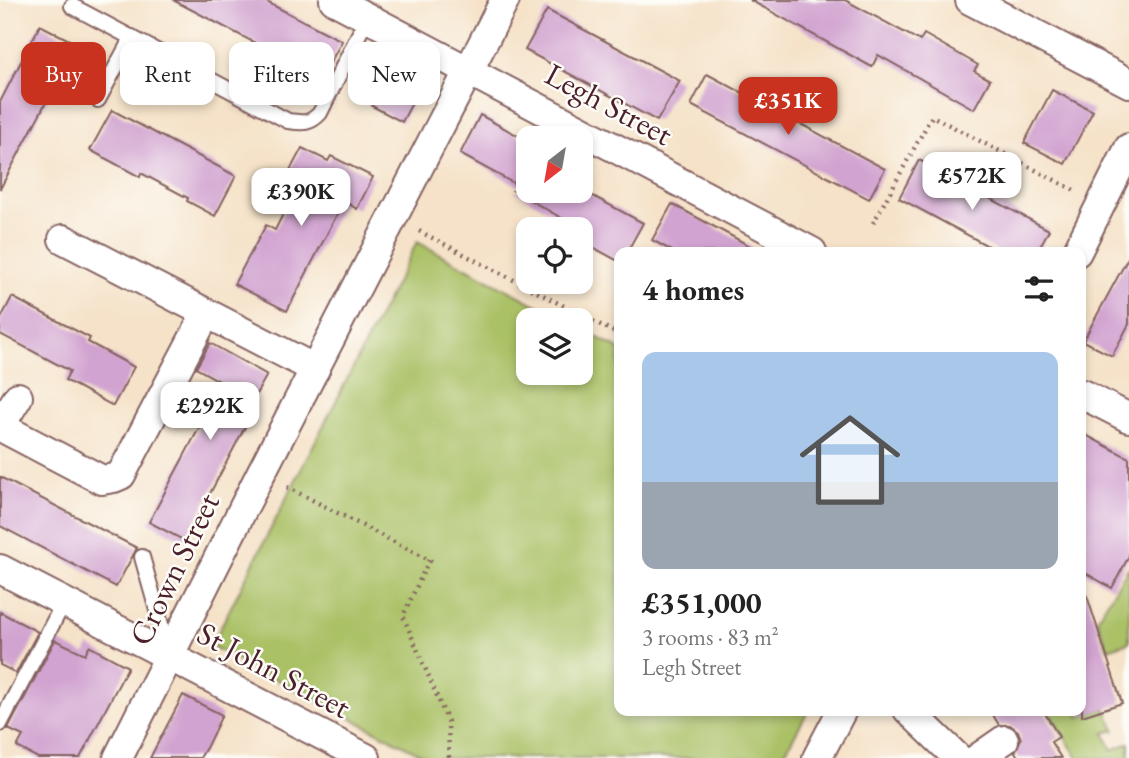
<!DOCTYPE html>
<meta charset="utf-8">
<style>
:root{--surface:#fff;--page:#f2f2f2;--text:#222;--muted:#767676;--line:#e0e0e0;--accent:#c8321e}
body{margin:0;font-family:"EB Garamond",serif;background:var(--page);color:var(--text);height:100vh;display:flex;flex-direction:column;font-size:26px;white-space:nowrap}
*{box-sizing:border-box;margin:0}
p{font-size:23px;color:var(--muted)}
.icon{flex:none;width:38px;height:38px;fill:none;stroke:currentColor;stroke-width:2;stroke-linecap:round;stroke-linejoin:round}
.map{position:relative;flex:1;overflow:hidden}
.details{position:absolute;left:614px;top:247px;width:472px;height:469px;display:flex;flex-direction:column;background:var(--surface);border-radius:14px;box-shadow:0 4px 10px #0003}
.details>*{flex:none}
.top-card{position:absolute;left:21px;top:42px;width:488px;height:63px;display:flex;gap:14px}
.needle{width:46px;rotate:211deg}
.tools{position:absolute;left:516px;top:126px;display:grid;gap:14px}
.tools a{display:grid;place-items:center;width:77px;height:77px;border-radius:14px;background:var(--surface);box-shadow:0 4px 10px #0003;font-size:35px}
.price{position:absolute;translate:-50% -60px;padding:0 16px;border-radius:14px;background:#fff;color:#222;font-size:23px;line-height:46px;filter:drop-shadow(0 2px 4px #0008)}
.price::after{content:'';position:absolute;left:50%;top:42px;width:21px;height:16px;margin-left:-10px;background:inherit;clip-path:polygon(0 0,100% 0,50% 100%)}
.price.active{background:var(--accent);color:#fff}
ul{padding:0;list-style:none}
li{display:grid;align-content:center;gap:14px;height:371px;padding:0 28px}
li+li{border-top:2px solid var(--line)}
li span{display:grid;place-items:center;height:217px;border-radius:14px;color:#555}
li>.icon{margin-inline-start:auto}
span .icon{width:126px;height:126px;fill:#fffc;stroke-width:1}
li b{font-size:30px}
h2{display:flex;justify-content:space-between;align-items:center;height:84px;padding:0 28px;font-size:30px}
.chip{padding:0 24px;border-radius:14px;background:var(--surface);box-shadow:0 4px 10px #0003;font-size:24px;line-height:63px}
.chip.active{background:var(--accent);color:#fff}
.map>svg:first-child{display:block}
</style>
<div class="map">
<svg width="1129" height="758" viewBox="0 0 1129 758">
<rect width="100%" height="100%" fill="#fdfcf7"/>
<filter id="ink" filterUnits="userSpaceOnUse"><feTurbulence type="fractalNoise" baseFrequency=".0143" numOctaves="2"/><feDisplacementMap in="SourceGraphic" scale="14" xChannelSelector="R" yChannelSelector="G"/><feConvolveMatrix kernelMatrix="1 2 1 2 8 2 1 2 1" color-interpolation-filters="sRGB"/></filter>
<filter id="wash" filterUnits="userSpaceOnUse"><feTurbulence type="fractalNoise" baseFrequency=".00686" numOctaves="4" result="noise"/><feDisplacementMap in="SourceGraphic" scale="28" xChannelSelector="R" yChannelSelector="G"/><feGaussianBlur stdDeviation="1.57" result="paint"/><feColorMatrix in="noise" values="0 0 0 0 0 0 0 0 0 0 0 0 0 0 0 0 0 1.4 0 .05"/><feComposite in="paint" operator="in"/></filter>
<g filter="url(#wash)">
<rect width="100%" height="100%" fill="#f5e2c8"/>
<g fill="#aac166" stroke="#7a7048" stroke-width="2">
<polygon points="417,242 565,320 528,320 528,373 581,373 581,329 619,349 620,710 808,711 782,758 428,758 211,646"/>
<polygon points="1129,567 1129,642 1108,649 1097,619"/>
<polygon points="1105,708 1115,730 1104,733 1112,750 1129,743 1129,758 1078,758 1048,711 1077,711 1079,717"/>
</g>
<g id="blocks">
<g fill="#d1a3d0">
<polygon points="173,0 263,0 342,41 322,78"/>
<polygon points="750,0 845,0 920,41 924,34 978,65 974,71 990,80 974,109 878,55 872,67"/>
<polygon points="547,10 680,81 657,121 525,50"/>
<polygon points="40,25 77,44 0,189 0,102"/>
<polygon points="394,66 423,82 402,122 372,106"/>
<polygon points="707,74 885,169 869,199 691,105"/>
<polygon points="1052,90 1093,111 1065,164 1024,143"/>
<polygon points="112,110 236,176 215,216 187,201 188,198 141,173 140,177 90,150"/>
<polygon points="480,115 528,141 528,191 460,154"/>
<polygon points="302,148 328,161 331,156 373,177 357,209 344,201 287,311 234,284 266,225 275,230 301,179 289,172"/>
<polygon points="919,160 1049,230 1037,252 999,252 899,198"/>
<polygon points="514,191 584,191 643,223 627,252 620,252 620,262 581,241 581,229"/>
<polygon points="672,204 761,252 674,252 652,240"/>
<polygon points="1129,256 1129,324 1112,356 1083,341"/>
<polygon points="12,297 90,338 88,342 134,367 113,406 65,380 70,371 0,334 0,320"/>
<polygon points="210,343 267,375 251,403 256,406 185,541 149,522 223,383 196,368"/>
<polygon points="1082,433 1129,458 1129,556 1112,588 1082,571"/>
<polygon points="0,477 137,548 116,587 0,526"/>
<polygon points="1087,596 1122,703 1082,716 1082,597"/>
<polygon points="0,612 38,632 16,673 0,665"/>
<polygon points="55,640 85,654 89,646 128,667 80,758 38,758 17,747 23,736 8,729"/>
<polygon points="183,695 222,715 207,746 200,758 150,758"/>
<polygon points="990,710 1043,710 1059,737 1051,742 1061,758 1019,758 1015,752 1021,739 1018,731 1010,725 999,725"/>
</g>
</g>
</g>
<g filter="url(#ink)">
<use href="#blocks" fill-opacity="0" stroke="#866362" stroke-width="2"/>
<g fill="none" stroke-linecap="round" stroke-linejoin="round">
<g stroke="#866362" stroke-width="18">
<g id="lane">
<path d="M72,6l216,115c15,2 22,3 32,-8l47,-95"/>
<polyline points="98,100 132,37"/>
<polyline points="142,557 169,653"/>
<polyline points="0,724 64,602"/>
</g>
</g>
<g stroke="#866362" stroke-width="32">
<g id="street">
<polyline points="334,0 812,252"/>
<polyline points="970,0 1129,83"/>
<polyline points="63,239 315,369"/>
<polyline points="1077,252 1129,148"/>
<polyline points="1082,394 1129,418"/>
<polyline points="0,426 18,397"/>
<polyline points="1,427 102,480 114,478 121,475 206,314"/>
<polyline points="0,569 366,758"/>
<polyline points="908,710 958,758"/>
<polyline points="118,758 261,473 505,0"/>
<polyline points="817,758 842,710"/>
<polyline points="978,758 1004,740"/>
</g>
</g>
<g stroke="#866362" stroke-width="4.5" stroke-dasharray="2 5" stroke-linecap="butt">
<polyline points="873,223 932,116 1074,190"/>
<polyline points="419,231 620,335"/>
<polyline points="287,487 435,563"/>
<polyline points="429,560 403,616 448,722 449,758"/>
</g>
<use href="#lane" stroke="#fff" stroke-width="14"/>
<use href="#street" stroke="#fff" stroke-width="28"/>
</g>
</g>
<g text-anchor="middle" stroke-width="5" stroke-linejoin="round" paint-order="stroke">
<g font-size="32" fill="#4a1f2b" stroke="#fdfcf7">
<text transform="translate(609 104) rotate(28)" y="11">Legh Street</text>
<text transform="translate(174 569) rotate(-64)" y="11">Crown Street</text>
<text transform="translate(274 670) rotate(28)" y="11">St John Street</text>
</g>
</g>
</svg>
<div class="tools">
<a><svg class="needle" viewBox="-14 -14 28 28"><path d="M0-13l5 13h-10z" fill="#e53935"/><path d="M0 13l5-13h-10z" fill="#767676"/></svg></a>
<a><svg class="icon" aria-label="locate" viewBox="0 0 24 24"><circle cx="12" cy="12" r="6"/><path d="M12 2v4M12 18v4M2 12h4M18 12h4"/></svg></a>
<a><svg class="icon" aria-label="layers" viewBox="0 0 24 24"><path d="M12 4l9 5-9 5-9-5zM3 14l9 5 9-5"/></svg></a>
</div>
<b class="price active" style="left:788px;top:137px">£351K</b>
<b class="price" style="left:972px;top:212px">£572K</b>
<b class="price" style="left:301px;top:228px">£390K</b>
<b class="price" style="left:210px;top:442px">£292K</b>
<div class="top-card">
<a class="chip active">Buy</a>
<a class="chip">Rent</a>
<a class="chip">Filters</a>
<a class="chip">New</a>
</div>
<section class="details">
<h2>4 homes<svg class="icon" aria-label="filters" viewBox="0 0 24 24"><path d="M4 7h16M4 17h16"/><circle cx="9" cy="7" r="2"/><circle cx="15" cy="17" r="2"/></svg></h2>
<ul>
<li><span style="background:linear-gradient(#a9c7e8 60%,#9aa5b1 0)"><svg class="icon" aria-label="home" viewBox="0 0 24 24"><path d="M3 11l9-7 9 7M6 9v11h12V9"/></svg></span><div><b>£351,000</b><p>3 rooms · 83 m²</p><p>Legh Street</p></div></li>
</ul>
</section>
</div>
